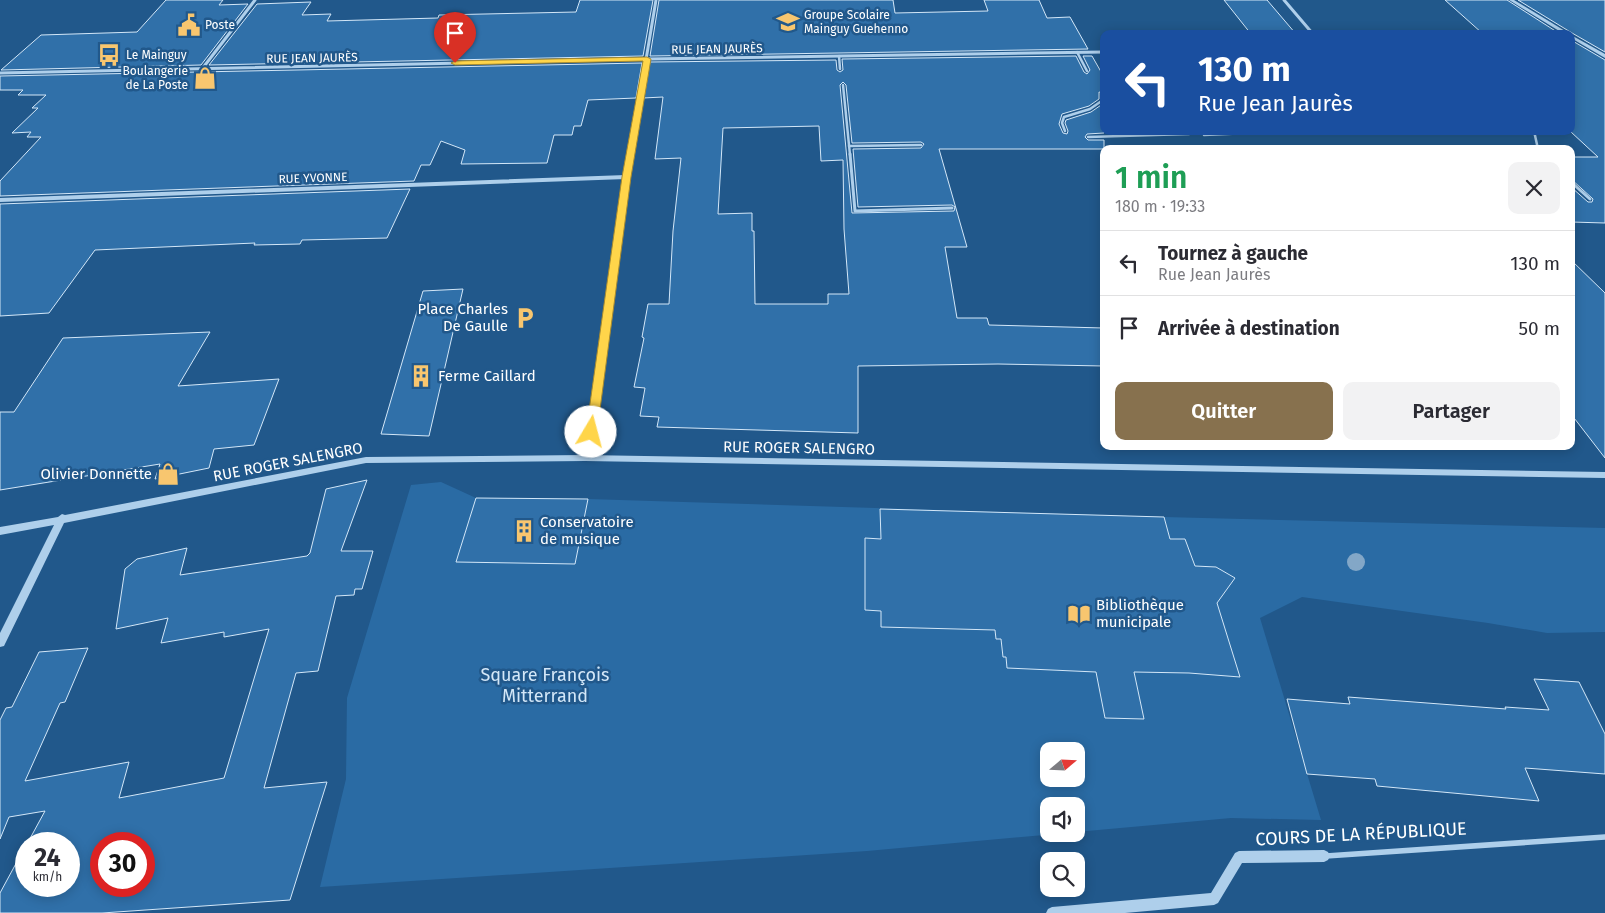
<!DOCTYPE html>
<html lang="fr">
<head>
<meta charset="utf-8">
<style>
	:root { --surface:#fff; --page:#f2f2f3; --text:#2b2b33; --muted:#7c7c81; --line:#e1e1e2; --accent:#87714e }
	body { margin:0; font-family:"Fira Sans",sans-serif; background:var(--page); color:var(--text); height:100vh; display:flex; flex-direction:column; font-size:19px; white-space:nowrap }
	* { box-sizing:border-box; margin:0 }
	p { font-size:16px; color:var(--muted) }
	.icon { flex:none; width:28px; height:28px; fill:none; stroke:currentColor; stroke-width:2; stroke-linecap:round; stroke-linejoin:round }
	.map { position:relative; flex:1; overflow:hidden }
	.sheet { position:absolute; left:1100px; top:145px; width:475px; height:305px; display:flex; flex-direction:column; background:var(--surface); border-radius:10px; box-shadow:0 2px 12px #0003 }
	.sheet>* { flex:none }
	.guide { position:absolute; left:1100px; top:30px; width:475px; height:105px; border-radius:10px; box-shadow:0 2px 12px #0003; background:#1a4fa0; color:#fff; overflow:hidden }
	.needle { width:32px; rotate:71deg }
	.buttons { position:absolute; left:1040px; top:742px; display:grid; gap:10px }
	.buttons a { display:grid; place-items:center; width:45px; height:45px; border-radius:10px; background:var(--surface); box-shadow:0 2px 12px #0003; font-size:25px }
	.speed { position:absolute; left:15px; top:832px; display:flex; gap:10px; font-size:25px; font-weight:700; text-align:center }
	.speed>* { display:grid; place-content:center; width:65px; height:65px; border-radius:50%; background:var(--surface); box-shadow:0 2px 12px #0003; line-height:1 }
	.speed small { font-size:12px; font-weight:400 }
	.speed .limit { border:8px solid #d22; background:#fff; color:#111 }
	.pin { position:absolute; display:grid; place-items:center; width:42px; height:42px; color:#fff; margin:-51px -21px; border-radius:50% 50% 50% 0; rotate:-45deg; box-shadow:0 0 5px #0007 }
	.pin .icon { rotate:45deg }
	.me { position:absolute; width:55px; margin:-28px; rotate:8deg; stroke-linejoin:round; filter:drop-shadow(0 0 4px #0008) }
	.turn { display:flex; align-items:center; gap:18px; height:105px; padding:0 15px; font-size:22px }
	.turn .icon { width:65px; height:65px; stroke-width:2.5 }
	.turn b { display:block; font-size:35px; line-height:42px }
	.round { display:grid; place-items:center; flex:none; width:52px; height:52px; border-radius:10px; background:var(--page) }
	.overview { display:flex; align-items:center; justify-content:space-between; height:85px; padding:0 15px }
	h1 { font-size:30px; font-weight:600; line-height:38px; color:#1e9e55 }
	.primary-button { display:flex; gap:10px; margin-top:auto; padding:10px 15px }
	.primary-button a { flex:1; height:58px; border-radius:10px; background:var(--accent); color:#fff; font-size:20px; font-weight:600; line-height:58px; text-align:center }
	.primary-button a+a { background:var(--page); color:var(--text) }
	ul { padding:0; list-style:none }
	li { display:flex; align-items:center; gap:15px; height:65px; padding:0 15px; border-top:1px solid var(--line) }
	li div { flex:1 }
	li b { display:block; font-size:19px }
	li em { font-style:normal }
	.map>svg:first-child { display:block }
	.green { fill:#2a6ba4; fill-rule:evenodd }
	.building { fill:#3070a9; stroke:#d3e7f8; fill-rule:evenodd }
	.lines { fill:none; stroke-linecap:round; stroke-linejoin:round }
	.service-far1 { stroke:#aecfeb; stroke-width:2.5 }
	.service { stroke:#aecfeb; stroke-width:3 }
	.pedestrian { stroke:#aecfeb; stroke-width:5.5 }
	.minor-far2 { stroke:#aecfeb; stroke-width:3 }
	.minor-far1 { stroke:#aecfeb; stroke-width:4 }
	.minor { stroke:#aecfeb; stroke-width:5 }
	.tertiary { fill:#aecfeb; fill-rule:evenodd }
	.tree { fill:#83a7c7 }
	.route { fill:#ffd54a; stroke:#a68a30 }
	.labels { text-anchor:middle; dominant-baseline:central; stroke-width:5; stroke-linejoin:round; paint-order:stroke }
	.far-poi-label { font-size:12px; fill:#fff; stroke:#21588b; text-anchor:start }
	.far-street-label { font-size:12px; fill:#fff; stroke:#21588b }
	.poi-label { font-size:15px; fill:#fff; stroke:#21588b; text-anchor:start }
	.street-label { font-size:15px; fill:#fff; stroke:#21588b }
	.near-park-label { font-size:18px; fill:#d3e7f8; stroke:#21588b }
	.near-street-label { font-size:18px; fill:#fff; stroke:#21588b }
</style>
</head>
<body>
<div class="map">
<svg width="1605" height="913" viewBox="0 0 1605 913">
	<rect width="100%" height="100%" fill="#21588b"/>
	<!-- green -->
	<path class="green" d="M441,482L476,498L588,499L1164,517L1605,528V632L1547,633L1488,623L1302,597L1260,618L1321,820L1231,818L1076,832V806H1049V834H1055L867,851L320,887L346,779L347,698L411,485ZM1049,751H1076V779H1049Z"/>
	<!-- building -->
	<g class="building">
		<path d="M166,0H223L219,5L248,4L201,65L1,70L41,35L137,32Z"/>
		<path d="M580,0H653L643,56L209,65L257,4L311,2L302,15L331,14L327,21L438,18L439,15L576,12Z"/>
		<path d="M659,0H893L895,13L988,11L984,0H1039L1047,18L1070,17L1088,49L650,56Z"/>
		<path d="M1224,0H1267L1296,34H1251Z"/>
		<path d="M1445,0H1507L1557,32L1482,33Z"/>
		<path d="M1518,0H1605V52L1572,33Z"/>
		<path d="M1571,40L1605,60V223L1571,222V187L1588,202H1592L1593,199L1571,179V157H1598L1571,132Z"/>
		<path d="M1076,56L1084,72L1087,74L1090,70L1083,56H1092L1104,77V93L1099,92V99L1089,106L1062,114L1059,124L1063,133L1067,134L1068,131L1065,123L1066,120L1091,112L1104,103V133L1087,134L1085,137L1088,140H1104V149H939L967,247H945L957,318H987L989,325L1104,328V366L998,364L858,366V433L657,427L659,417L640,416L645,388L634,387L644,338L642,337L648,304H669L673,231L681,158L655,159L663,97L643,98L649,62L836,60L837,70L840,72L843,70L842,59ZM843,82L846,85L852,143L921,142L924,144L921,148L853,149L858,207L952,205L955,207L954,211L852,213L840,85ZM819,126L821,161L843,160L844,229L849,294H828V304H755L754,231H752V213L718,214L723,128Z"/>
		<path d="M642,63L636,98L588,100L581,126H574L572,135H554L547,163L461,164L465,150L441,141L430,165H421L414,181L0,196V181L41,137H27L31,132L12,133L38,108H32L46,95H18L23,90H0V76Z"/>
		<path d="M410,189L387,238L302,240L300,244L254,245L255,243L95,250L49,313L0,316V204Z"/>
		<path d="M1571,260L1605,293V458L1571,414Z"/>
		<path d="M463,289L429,436L381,434L423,291Z"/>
		<path d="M210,332L178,386L279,379L254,445L214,449L209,468L155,479L160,464L0,490V412H14L63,338Z"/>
		<path d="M367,480L341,551H373L362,589H355L354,595L336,596L318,671L296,673L264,788L327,782L290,900L102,913H0V893L26,845V886H69V844H27L45,811L9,817L0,839V720L6,708L12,707L39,652L88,648L65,702L60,703L25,781L129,762L119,798L224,778L269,629L224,637V632L161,643L168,618L116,629L125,569L137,559L187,548L180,575L307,556L310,553L326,489ZM101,844H144V886H101Z"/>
		<path d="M476,498L588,499L575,564L456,562Z"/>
		<path d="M880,509L1164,517L1170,539H1185L1195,566L1216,567L1235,578L1217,603L1240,677L1189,673L1134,672L1144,719L1105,718L1096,672L1007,668L1006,657H1003L1001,639H996L995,630L881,627V611L865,610V538L881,539Z"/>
		<path d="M1534,679L1579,682L1605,734V774L1525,768L1539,801L1377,786L1375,779L1307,774L1287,699L1350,704L1348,697L1506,709L1505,707L1549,710Z"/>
	</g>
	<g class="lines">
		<!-- service-far1 -->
		<g class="service-far1">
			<path d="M1077,52L1087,71"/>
			<path d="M839,56L840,69"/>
			<path d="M843,85L850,155"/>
			<path d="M1065,131L1062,123L1064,117L1090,109L1103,100L1101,94"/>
			<path d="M1534,131L1538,149"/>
			<path d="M1204,135L1298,131"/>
			<path d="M1088,137L1189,134"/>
			<path d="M849,146L921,145"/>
		</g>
		<!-- service -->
		<g class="service">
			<path d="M850,154L855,211L952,208"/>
			<path d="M1571,182L1590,199"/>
		</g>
		<!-- pedestrian -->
		<path class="pedestrian" d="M1326,856L1605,837"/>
		<!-- minor-far2 -->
		<g class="minor-far2">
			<path d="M1284,0L1313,34"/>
			<path d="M202,69L255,0"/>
			<path d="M0,73L647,59L1104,52"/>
			<path d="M630,155L656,0"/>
		</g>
		<!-- minor-far1 -->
		<g class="minor-far1">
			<path d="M0,200L626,177"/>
			<path d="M602,351L630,154"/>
		</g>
		<!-- minor -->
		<path class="minor" d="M585,458L591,432L602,350"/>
		<!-- tertiary -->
		<g class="tertiary">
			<path d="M1509,0H1514L1570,34H1564Z"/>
			<path d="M1571,35L1605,54V58L1571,38Z"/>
			<path d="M585,455L1605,472V478L585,461L366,463L64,523L4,646L0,647V633L54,525L0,535V527L58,517L62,514L65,515L366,457Z"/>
			<path d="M1324,850L1328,852L1330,856L1328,860L1324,862L1242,863L1218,903L1214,905L1125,913H1046L1048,909L1052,907L1211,893L1235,853L1239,851Z"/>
		</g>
	</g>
	<!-- trees -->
	<circle class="tree" cx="1356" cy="562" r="9"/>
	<!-- route -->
	<path class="route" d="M647,57L651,59L631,177L597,432L591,436L586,432L622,177L643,61L455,65L451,63L455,61Z"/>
	<!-- icons -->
	<defs>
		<symbol id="school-bare" viewBox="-9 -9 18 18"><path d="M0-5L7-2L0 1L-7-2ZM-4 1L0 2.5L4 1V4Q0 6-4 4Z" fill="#f8c66f" stroke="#21588b" stroke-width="2.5" paint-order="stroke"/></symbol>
		<symbol id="civic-bare" viewBox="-9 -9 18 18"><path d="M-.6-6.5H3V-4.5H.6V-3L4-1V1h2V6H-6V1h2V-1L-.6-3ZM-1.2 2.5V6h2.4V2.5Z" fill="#f8c66f" stroke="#21588b" stroke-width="2.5" paint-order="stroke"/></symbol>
		<symbol id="bus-bare" viewBox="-9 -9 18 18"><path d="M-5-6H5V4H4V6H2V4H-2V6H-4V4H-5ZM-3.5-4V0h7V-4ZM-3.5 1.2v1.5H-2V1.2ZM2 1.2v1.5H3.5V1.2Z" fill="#f8c66f" stroke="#21588b" stroke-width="2.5" paint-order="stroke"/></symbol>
		<symbol id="shop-bare" viewBox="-9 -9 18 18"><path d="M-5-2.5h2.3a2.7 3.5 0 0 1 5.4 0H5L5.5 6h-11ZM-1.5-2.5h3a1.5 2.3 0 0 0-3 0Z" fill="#f8c66f" stroke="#21588b" stroke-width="2.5" paint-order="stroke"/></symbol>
		<symbol id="parking-bare" viewBox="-9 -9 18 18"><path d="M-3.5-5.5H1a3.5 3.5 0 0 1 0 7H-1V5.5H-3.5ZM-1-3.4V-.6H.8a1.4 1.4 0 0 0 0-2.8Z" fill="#f8c66f" stroke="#21588b" stroke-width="2.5" paint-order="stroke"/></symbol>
		<symbol id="building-bare" viewBox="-9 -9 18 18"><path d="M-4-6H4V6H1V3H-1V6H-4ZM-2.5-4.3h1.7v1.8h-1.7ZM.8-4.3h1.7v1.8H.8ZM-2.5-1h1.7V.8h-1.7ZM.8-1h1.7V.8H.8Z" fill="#f8c66f" stroke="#21588b" stroke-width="2.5" paint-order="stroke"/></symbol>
		<symbol id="library-bare" viewBox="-9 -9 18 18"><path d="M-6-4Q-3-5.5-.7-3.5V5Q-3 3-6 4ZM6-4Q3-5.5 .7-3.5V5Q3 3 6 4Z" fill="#f8c66f" stroke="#21588b" stroke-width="2.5" paint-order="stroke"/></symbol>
	</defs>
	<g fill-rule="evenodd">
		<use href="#school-bare" x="772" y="6" width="32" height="32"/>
		<use href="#civic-bare" x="173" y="9" width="32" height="32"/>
		<use href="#bus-bare" x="93" y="39" width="32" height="32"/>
		<use href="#shop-bare" x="189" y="62" width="32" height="32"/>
		<use href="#parking-bare" x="509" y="302" width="32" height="32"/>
		<use href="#building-bare" x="405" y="360" width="32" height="32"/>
		<use href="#shop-bare" x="152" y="458" width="32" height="32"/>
		<use href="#building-bare" x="508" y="515" width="32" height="32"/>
		<use href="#library-bare" x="1063" y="598" width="32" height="32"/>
	</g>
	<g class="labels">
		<!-- far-poi labels -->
		<g class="far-poi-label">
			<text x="804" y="15">Groupe Scolaire<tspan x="804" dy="14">Mainguy Guehenno</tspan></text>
			<text x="205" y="25">Poste</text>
			<text x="126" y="55">Le Mainguy</text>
			<text x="188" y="71" text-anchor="end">Boulangerie<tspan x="188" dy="14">de La Poste</tspan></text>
		</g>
		<!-- far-street labels -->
		<g class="far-street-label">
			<text transform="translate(717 49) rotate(-1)">RUE JEAN JAURÈS</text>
			<text transform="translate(312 58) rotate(-1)">RUE JEAN JAURÈS</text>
			<text transform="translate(313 178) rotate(-2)">RUE YVONNE</text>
		</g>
		<!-- poi labels -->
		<g class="poi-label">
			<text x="508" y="309" text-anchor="end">Place Charles<tspan x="508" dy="17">De Gaulle</tspan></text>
			<text x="438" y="376">Ferme Caillard</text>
			<text x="152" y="474" text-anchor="end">Olivier Donnette</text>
			<text x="540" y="522">Conservatoire<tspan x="540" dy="17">de musique</tspan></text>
			<text x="1096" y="605">Bibliothèque<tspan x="1096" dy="17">municipale</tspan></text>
		</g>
		<!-- street labels -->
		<g class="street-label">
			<text transform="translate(799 448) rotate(1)">RUE ROGER SALENGRO</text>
			<text transform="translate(288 462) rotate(-11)">RUE ROGER SALENGRO</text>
		</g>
		<!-- near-park labels -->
		<g class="near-park-label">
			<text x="545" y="675">Square François<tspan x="545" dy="21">Mitterrand</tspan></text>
		</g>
		<!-- near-street labels -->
		<g class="near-street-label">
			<text transform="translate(1361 834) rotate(-3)">COURS DE LA RÉPUBLIQUE</text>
		</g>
	</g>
</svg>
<div class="buttons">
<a><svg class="needle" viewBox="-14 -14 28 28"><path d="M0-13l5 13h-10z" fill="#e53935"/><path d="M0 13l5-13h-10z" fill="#7c7c81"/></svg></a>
<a><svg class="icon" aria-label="sound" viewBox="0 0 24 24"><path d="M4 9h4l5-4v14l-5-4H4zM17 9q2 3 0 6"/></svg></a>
<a><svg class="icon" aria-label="search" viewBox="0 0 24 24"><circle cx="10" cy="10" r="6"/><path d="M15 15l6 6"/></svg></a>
</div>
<div class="speed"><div>24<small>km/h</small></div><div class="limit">30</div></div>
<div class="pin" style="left:455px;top:63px;background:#d93025"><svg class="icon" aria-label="arrive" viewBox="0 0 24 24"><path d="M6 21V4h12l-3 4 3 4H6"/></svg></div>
<svg class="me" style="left:591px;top:432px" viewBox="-20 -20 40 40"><circle r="19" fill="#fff"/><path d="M0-13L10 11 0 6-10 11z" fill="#ffd54a"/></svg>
<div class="guide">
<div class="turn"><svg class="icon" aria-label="left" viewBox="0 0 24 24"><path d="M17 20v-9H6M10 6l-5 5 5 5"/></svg><div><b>130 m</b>Rue Jean Jaurès</div></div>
</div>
<section class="sheet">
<div class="overview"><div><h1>1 min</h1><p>180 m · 19:33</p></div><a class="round"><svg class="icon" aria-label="close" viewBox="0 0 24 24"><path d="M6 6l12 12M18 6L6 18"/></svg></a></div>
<ul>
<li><svg class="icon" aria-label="left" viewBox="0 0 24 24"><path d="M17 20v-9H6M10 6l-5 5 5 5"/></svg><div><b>Tournez à gauche</b><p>Rue Jean Jaurès</p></div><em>130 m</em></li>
<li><svg class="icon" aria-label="arrive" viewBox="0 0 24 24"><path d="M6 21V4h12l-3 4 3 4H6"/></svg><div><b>Arrivée à destination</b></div><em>50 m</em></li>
</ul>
<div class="primary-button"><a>Quitter</a><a>Partager</a></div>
</section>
</div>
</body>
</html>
